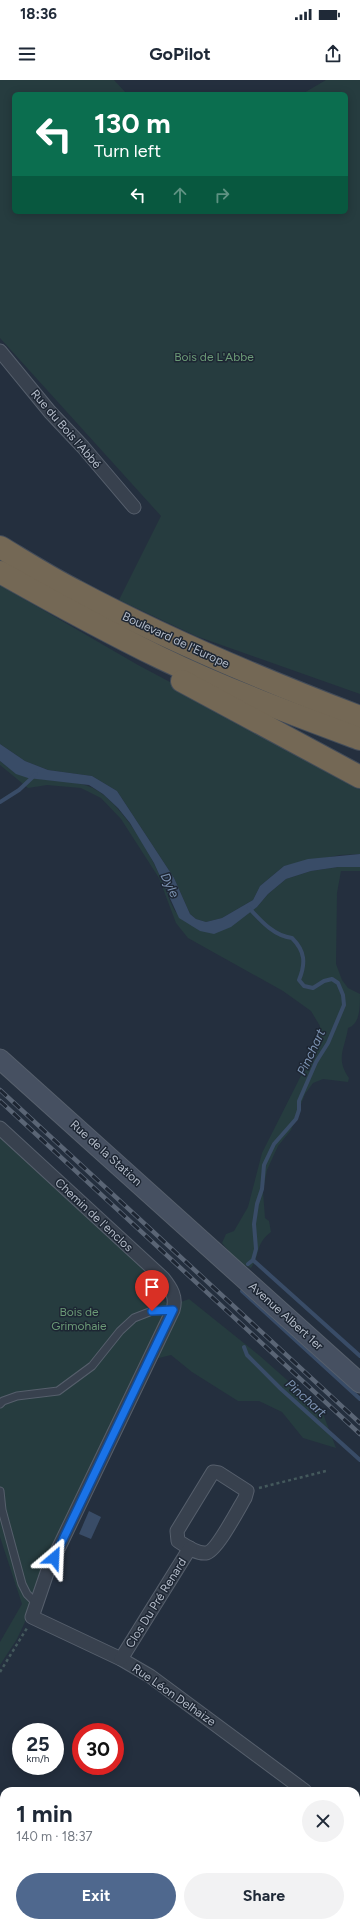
<!DOCTYPE html>
<html lang="en">
<head>
<meta charset="utf-8">
<style>
	:root { --surface:#fff; --page:#f2f2f3; --text:#1f2937; --muted:#747a83; --accent:#4f688e }
	body { margin:0; font-family:Figtree,sans-serif; background:var(--page); color:var(--text); height:100vh; display:flex; flex-direction:column; font-size:15px; white-space:nowrap }
	* { box-sizing:border-box; margin:0 }
	p { font-size:13px; color:var(--muted) }
	.icon { flex:none; width:22px; height:22px; fill:none; stroke:currentColor; stroke-width:2; stroke-linecap:round; stroke-linejoin:round }
	.map { position:relative; flex:1; overflow:hidden }
	.details { position:absolute; left:0px; top:1707px; width:360px; height:140px; display:flex; flex-direction:column; background:var(--surface); border-radius:12px 12px 0 0; box-shadow:0 2px 10px #0003 }
	.details>* { flex:none }
	.top-card { position:absolute; left:12px; top:12px; width:336px; height:122px; border-radius:6px; box-shadow:0 2px 10px #0003; background:#0b6e4f; color:#fff; overflow:hidden }
	.speed { position:absolute; left:12px; top:1643px; display:flex; gap:8px; font-size:20px; font-weight:700; text-align:center }
	.speed>* { display:grid; place-content:center; width:52px; height:52px; border-radius:50%; background:var(--surface); box-shadow:0 2px 10px #0003; line-height:1 }
	.speed small { font-size:10px; font-weight:400 }
	.speed .limit { border:6px solid #d22; background:#fff; color:#111 }
	.pin { position:absolute; display:grid; place-items:center; width:34px; height:34px; color:#fff; margin:-41px -17px; border-radius:50% 50% 50% 0; rotate:-45deg; box-shadow:0 0 4px #0007 }
	.pin .icon { rotate:45deg }
	.me { position:absolute; width:44px; margin:-22px; rotate:26deg; stroke-linejoin:round; filter:drop-shadow(0 0 3px #0008) }
	.turn { display:flex; align-items:center; gap:14px; height:84px; padding:0 16px; font-size:18px }
	.turn .icon { width:52px; height:52px; stroke-width:2.5 }
	.turn b { display:block; font-size:28px; line-height:34px }
	.lanes { display:flex; align-items:center; height:38px; padding:0 16px; background:#0003; justify-content:center; gap:20px; direction:ltr }
	.lanes .off { opacity:.35 }
	.round { display:grid; place-items:center; flex:none; width:42px; height:42px; border-radius:21px; background:var(--page) }
	.summary { display:flex; align-items:center; justify-content:space-between; height:68px; padding:0 16px }
	h1 { font-size:24px; font-weight:700; line-height:30px }
	.primary-button { display:flex; gap:8px; margin-top:auto; padding:8px 16px }
	.primary-button a { flex:1; height:46px; border-radius:24px; background:var(--accent); color:#fff; font-size:16px; font-weight:700; line-height:46px; text-align:center }
	.primary-button a+a { background:var(--page); color:var(--text) }
	.status { display:flex; justify-content:space-between; align-items:center; height:28px; padding:0 20px; background:var(--surface); direction:ltr }
	.status svg { height:11px; fill:currentColor }
	header { display:flex; justify-content:space-between; align-items:center; height:52px; padding:0 16px; background:var(--surface); font-size:18px; font-weight:700 }
	.map>svg:first-child { display:block }
	.green { fill:#263c3f }
	.water { fill:#394c67 }
	.lines { fill:none; stroke-linecap:round; stroke-linejoin:round }
	.stream { stroke:#394c67; stroke-width:4 }
	.lane-casing { stroke:#565f6c; stroke-width:9 }
	.street-casing { stroke:#565f6c; stroke-width:15 }
	.secondary-casing { stroke:#565f6c; stroke-width:21 }
	.highway-casing { stroke:#434c59; stroke-width:24 }
	.path { stroke:#44595c; stroke-width:2.5; stroke-dasharray:3 3; stroke-linecap:butt }
	.lane { stroke:#38414e; stroke-width:7 }
	.street { stroke:#38414e; stroke-width:13 }
	.secondary { stroke:#465061; stroke-width:19 }
	.highway { stroke:#746855; stroke-width:22 }
	.rail-casing { stroke:#5a6575; stroke-width:4.5 }
	.rail { stroke:#1d2633; stroke-width:3; stroke-dasharray:9; stroke-linecap:butt }
	.route-casing { stroke:#114b97; stroke-width:10 }
	.route { stroke:#1a73e8; stroke-width:7 }
	.labels { text-anchor:middle; dominant-baseline:central; stroke-width:3; stroke-linejoin:round; paint-order:stroke }
	.park-label { font-size:12px; fill:#6b9a76; stroke:#1d2633 }
	.street-label { font-size:12px; fill:#b4bcc9; stroke:#1d2633 }
	.water-label { font-size:13px; font-style:italic; fill:#7c92b1; stroke:#1d2633 }
</style>
</head>
<body>
<div class="status"><b>18:36</b><svg viewBox="0 0 49 12"><path d="M0 12V9h3v3zM5 12V6h3v6zM10 12V3h3v9zM15 12V0h3v12zM26 1h20v11H26zM47 4h2v5h-2z"/></svg></div>
<header><svg class="icon" aria-label="menu" viewBox="0 0 24 24"><path d="M4 6h16M4 12h16M4 18h16"/></svg>GoPilot<svg class="icon" aria-label="share" viewBox="0 0 24 24"><path d="M12 15V3M7 8l5-5 5 5M5 13v7h14v-7"/></svg></header>
<div class="map">
<svg width="360" height="1847" viewBox="0 0 360 1847">
	<rect width="100%" height="100%" fill="#242f3e"/>
	<!-- green -->
	<g class="green">
		<path d="M0,0H114L127,14H14V132H346V14H302L326,0H360V614L196,556L119,520L161,436L0,258Z"/>
		<path d="M0,505L138,585L360,703V774L340,775L284,786L260,806L253,820L222,838L206,842L196,839L190,834L174,798L117,711L92,696L48,690L25,681L0,664Z"/>
		<path d="M0,681C33,712 75,690 105,716C130,738 147,768 161,798C165,806 171,826 176,832C182,839 193,845 200,851L257,827L268,814L286,799L311,791L338,787H360V791H341L337,813L336,884L342,900L348,908L360,914C360,928 360,944 348,948C345,969 335,978 349,998L348,1002L323,999L313,1003L305,1014L291,1050L278,1066L267,1090L263,1111L265,1138L269,1141L271,1152C255,1164 261,1173 251,1188L239,1183L222,1163L226,1154L234,1151L248,1127L262,1073L320,958V946L311,931L283,911L188,858L176,843L159,798L121,739L101,718L81,708L47,705L28,708L0,685Z"/>
		<path d="M0,1056L163,1208L162,1219L170,1226L189,1219L260,1276L322,1331L336,1368L303,1358L282,1332L259,1321H238L192,1292L171,1275L147,1281L17,1559L0,1585V1562L22,1524L0,1457Z"/>
	</g>
	<!-- water -->
	<g class="water">
		<path d="M0,664L25,681L48,690L92,696L117,711L174,798L190,834L196,839L206,842L222,838L253,820L260,806L284,786L308,779L360,774V787H338L311,791L286,799L268,814L257,827L231,847L214,854L200,851L179,838L154,783L130,743L118,728L103,714L89,705L28,698L16,694L0,681Z"/>
		<path d="M89,1431L101,1437L91,1459L79,1454Z"/>
	</g>
	<g class="lines">
		<!-- stream -->
		<g class="stream">
			<path d="M0,722L19,710L36,694"/>
			<path d="M253,1180L360,1276"/>
			<path d="M248,1184L253,1180L256,1169L254,1144L257,1124L262,1109L264,1085L274,1064L296,1039L299,1030V1021L316,982L328,963L344,925L343,915L338,903L332,899L324,901L313,908L304,906L299,900C306,883 305,871 292,858C274,856 261,841 249,828"/>
			<path d="M242,1211L360,1319"/>
			<path d="M244,1267L247,1275L281,1309L360,1380"/>
		</g>
		<defs>
			<g id="lane">
				<path d="M0,1324L3,1321L17,1316L58,1311L92,1286L120,1251L134,1238L152,1231L173,1230"/>
				<path d="M0,1411L2,1430L22,1504L27,1514L36,1523"/>
			</g>
			<g id="street">
				<path d="M0,271L50,332L83,367L134,427"/>
				<path d="M0,1048L163,1198C171,1208 177,1217 173,1230L48,1490L32,1537L121,1579L150,1596L305,1711"/>
				<path d="M213,1392L219,1393L247,1411L245,1418C239,1428 216,1472 206,1473C196,1474 186,1466 178,1461L177,1451Z"/>
				<path d="M121,1579L190,1468"/>
				<path d="M356,1749L360,1752"/>
			</g>
			<path id="secondary" d="M0,979L360,1303"/>
			<g id="highway">
				<path d="M0,467C25,482 50,498 76,511C168,560 263,600 360,637"/>
				<path d="M0,492C53,522 106,551 161,578C225,609 293,634 360,659"/>
				<path d="M182,601L360,697"/>
			</g>
		</defs>
		<!-- lane casing -->
		<use href="#lane" class="lane-casing"/>
		<!-- street casing -->
		<use href="#street" class="street-casing"/>
		<!-- secondary casing -->
		<use href="#secondary" class="secondary-casing"/>
		<!-- highway casing -->
		<use href="#highway" class="highway-casing"/>
		<!-- path -->
		<g class="path">
			<path d="M259,1408L326,1391"/>
			<path d="M0,1592L27,1548"/>
		</g>
		<!-- lane -->
		<use href="#lane" class="lane"/>
		<!-- street -->
		<use href="#street" class="street"/>
		<!-- secondary -->
		<use href="#secondary" class="secondary"/>
		<!-- highway -->
		<use href="#highway" class="highway"/>
		<defs>
			<g id="rail">
				<path d="M0,1010L360,1343"/>
				<path d="M0,1021L360,1354"/>
			</g>
		</defs>
		<!-- rail casing -->
		<use href="#rail" class="rail-casing"/>
		<!-- rail -->
		<use href="#rail" class="rail"/>
	</g>
	<g class="lines">
		<defs>
			<path id="route" d="M54,1478L173,1230L152,1231"/>
		</defs>
		<!-- route casing -->
		<use href="#route" class="route-casing"/>
		<!-- route -->
		<use href="#route" class="route"/>
	</g>
	<g class="labels">
		<!-- park labels -->
		<g class="park-label">
			<text x="214" y="277">Bois de L'Abbe</text>
			<text x="79" y="1232">Bois de<tspan x="79" dy="14">Grimohaie</tspan></text>
		</g>
		<!-- street labels -->
		<g class="street-label">
			<text transform="translate(66 349) rotate(49)">Rue du Bois l'Abbé</text>
			<text transform="translate(176 560) rotate(25)">Boulevard de l'Europe</text>
			<text transform="translate(106 1073) rotate(42)">Rue de la Station</text>
			<text transform="translate(94 1135) rotate(43)">Chemin de l'enclos</text>
			<text transform="translate(286 1236) rotate(42)">Avenue Albert 1er</text>
			<text transform="translate(156 1523) rotate(-58)">Clos Du Pré Renard</text>
			<text transform="translate(174 1615) rotate(35)">Rue Léon Delhaize</text>
		</g>
		<!-- water labels -->
		<g class="water-label">
			<text transform="translate(170 805) rotate(64)">Dyle</text>
			<text transform="translate(311 972) rotate(-65)">Pinchart</text>
			<text transform="translate(306 1318) rotate(42)">Pinchart</text>
		</g>
	</g>
</svg>
<div class="speed"><div>25<small>km/h</small></div><div class="limit">30</div></div>
<div class="pin" style="left:152px;top:1231px;background:#d93025"><svg class="icon" aria-label="arrive" viewBox="0 0 24 24"><path d="M6 21V4h12l-3 4 3 4H6"/></svg></div>
<svg class="me" style="left:54px;top:1478px" viewBox="-20 -20 40 40"><path d="M0-17L14 15 0 8-14 15z" fill="#1a73e8" stroke="#fff" stroke-width="4"/></svg>
<div class="top-card">
<div class="turn"><svg class="icon" aria-label="left" viewBox="0 0 24 24"><path d="M17 20v-9H6M10 6l-5 5 5 5"/></svg><div><b>130 m</b>Turn left</div></div>
<div class="lanes"><svg class="icon" aria-label="left" viewBox="0 0 24 24"><path d="M17 20v-9H6M10 6l-5 5 5 5"/></svg><svg class="icon off" aria-label="ahead" viewBox="0 0 24 24"><path d="M12 20V5M6 11l6-6 6 6"/></svg><svg class="icon off" aria-label="right" viewBox="0 0 24 24"><path d="M7 20v-9h11M14 6l5 5-5 5"/></svg></div>
</div>
<section class="details">
<div class="summary"><div><h1>1 min</h1><p>140 m · 18:37</p></div><a class="round"><svg class="icon" aria-label="close" viewBox="0 0 24 24"><path d="M6 6l12 12M18 6L6 18"/></svg></a></div>
<div class="primary-button"><a>Exit</a><a>Share</a></div>
</section>
</div>
</body>
</html>
